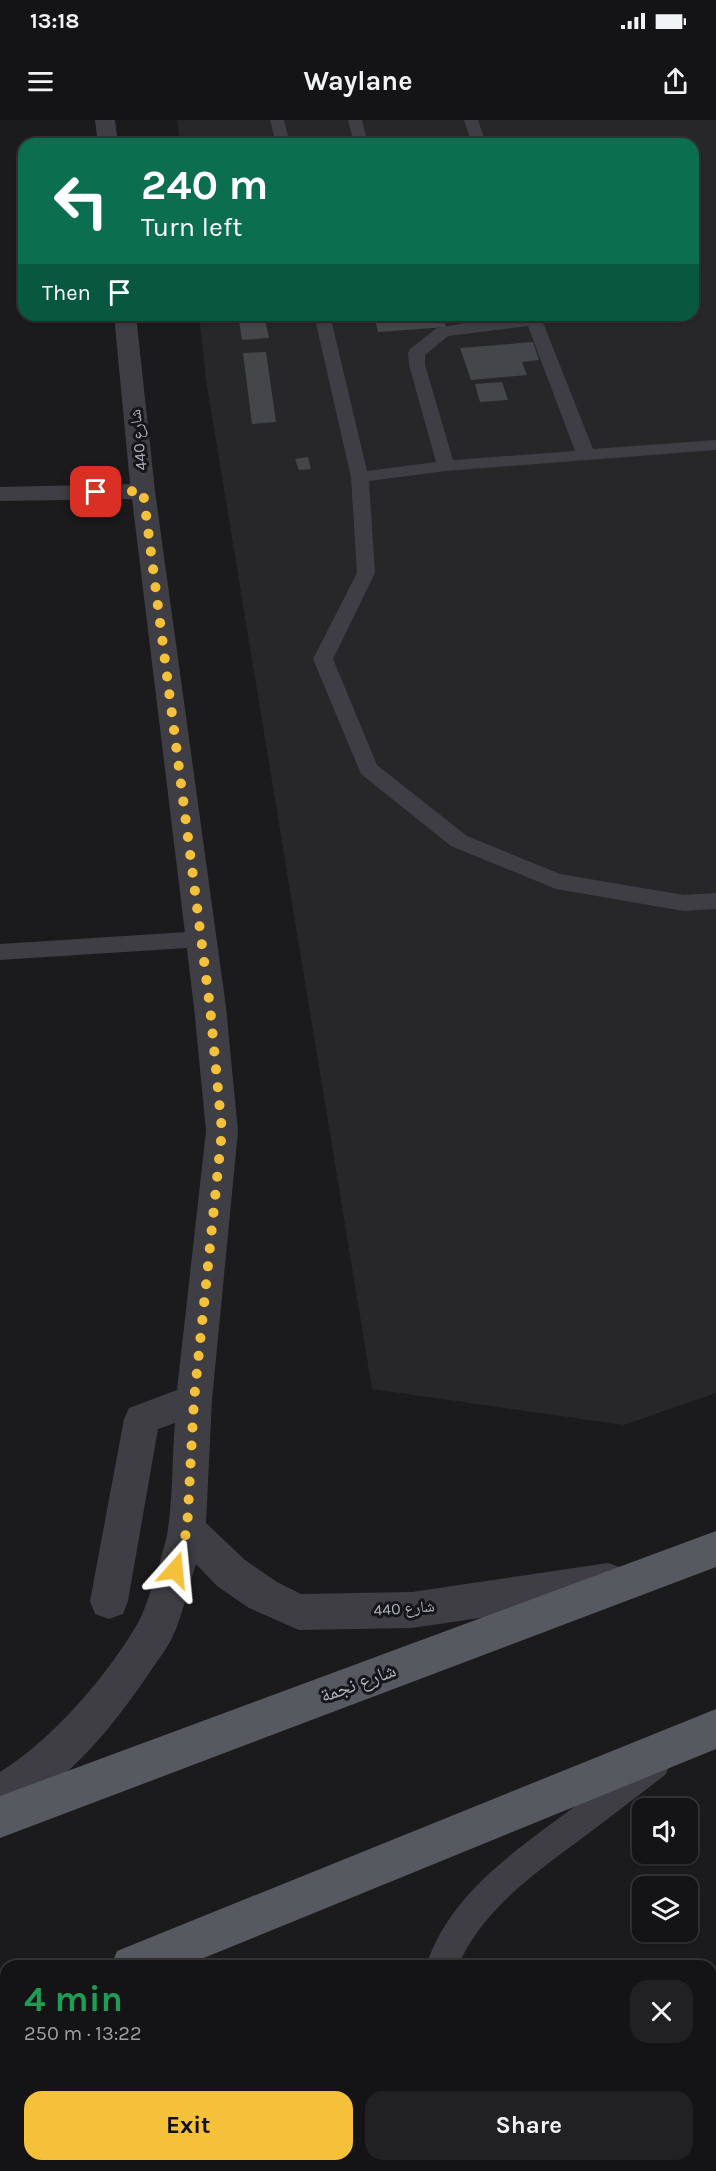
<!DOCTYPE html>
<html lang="en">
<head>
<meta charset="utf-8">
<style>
	:root { --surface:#141416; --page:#212123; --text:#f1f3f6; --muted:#9d9ea1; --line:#333335; --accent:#f6c13a }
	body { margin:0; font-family:Karla,"Noto Naskh Arabic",sans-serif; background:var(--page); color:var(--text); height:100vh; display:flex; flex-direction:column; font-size:22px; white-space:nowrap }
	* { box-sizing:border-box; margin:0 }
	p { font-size:20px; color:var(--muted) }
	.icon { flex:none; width:33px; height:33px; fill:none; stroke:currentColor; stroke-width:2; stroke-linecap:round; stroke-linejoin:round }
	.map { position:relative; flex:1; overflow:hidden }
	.panel { position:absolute; left:0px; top:1840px; width:717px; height:212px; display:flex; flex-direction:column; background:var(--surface); border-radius:18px 18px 0 0; box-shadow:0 2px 4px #0004,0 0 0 2px var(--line) }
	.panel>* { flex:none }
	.hud { position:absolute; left:18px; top:18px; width:681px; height:183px; border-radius:18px; box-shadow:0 2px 4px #0004,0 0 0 2px var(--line); background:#0b6e4f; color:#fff; overflow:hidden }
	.fabs { position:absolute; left:632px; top:1678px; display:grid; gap:12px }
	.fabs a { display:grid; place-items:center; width:66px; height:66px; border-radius:12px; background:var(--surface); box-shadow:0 2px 4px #0004,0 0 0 2px var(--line); font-size:30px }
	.pin { position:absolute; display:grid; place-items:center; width:51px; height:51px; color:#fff; margin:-26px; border-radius:12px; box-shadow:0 3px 9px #0006 }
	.me { position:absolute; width:66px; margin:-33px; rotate:18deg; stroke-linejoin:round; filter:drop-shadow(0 0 4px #0008) }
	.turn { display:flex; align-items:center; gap:21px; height:126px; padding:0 24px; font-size:27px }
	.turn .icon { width:78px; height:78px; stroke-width:2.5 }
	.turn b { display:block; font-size:42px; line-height:51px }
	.then { display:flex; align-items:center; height:57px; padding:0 24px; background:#0003; gap:12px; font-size:22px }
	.round { display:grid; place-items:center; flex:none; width:63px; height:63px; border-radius:18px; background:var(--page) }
	.headline { display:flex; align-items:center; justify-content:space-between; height:102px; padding:0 24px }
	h1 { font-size:36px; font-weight:700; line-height:45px; color:#1e9e55 }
	.cta { display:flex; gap:12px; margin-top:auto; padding:12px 24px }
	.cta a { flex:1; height:69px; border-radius:18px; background:var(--accent); color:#111; font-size:24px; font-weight:700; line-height:69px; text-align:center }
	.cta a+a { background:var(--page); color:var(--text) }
	.status { display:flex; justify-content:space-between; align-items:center; height:42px; padding:0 30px; background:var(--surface); direction:ltr }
	.status svg { height:16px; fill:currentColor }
	header { display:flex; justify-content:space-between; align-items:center; height:78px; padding:0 24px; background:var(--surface); font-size:27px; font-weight:700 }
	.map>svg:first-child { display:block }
	.built { fill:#27272a }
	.building { fill:#45464a }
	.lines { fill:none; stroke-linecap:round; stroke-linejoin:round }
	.service { fill:#3e3e44; fill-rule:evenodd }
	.minor { fill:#3e3e44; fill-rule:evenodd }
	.primary { fill:#575961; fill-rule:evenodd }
	.route { stroke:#f6c13a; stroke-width:10; stroke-dasharray:0 18 }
	.labels { text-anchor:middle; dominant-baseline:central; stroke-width:6; stroke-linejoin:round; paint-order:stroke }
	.street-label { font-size:16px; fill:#adb1bd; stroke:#161618 }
	.near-street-label { font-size:20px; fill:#adb1bd; stroke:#161618 }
</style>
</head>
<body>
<div class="status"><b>13:18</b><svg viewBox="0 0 49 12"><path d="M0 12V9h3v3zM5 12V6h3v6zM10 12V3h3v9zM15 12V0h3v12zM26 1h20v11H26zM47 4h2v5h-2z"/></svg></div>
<header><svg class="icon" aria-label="menu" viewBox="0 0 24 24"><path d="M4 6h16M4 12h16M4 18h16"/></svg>Waylane<svg class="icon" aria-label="share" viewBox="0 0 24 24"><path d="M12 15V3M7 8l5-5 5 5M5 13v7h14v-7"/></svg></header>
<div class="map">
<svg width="716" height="2051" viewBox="0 0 716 2051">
	<rect width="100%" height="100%" fill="#1b1b1d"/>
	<!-- built -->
	<path class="built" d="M177,0H716V1273L624,1305L372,1269L206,260L199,195H693V24H180Z"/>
	<!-- building -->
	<g class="building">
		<path d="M238,195H264L269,218L242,220Z"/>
		<path d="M374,195H443L446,207L378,212Z"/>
		<path d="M533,222L539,240L522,242L527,255L471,260L460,228Z"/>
		<path d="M266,232L276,302L252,304L243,233Z"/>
		<path d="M502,262L508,280L480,282L475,264Z"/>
		<path d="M308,337L311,349L299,350L295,339Z"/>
	</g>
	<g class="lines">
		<!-- service -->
		<g class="service">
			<path d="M270,0H284L290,24H276Z"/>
			<path d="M348,0H362L368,24H354Z"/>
			<path d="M464,0H478L486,24H472Z"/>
			<path d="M314,195H330L367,351L436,342L409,245L408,233L410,229L437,208L470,202L525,197L524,195H540L593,329L716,320V330L446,351L369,361L375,453L333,539L377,645L467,716L560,754L684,775L716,773V789L684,791L556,769L451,726L361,654L313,539L357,453L351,357ZM528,206L575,331L453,340L425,245V235L448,216Z"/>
			<path d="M202,811L210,813L213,819L210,825L202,827L0,840V824Z"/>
			<path d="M655,1630L665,1635L670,1645L665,1655C636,1677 607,1700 577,1722C531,1756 481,1792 458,1846H426C448,1779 505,1738 559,1698C588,1677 616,1656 645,1635Z"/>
			<path d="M367,2046H402L404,2051H369Z"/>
			<path d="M411,2046H445L446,2051H412Z"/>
		</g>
		<!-- minor -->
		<g class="minor">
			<path d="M95,0H115L118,24H98Z"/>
			<path d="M114,195H136L155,371L226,887L238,1011L212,1280L206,1403L245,1440L277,1462L301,1474L412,1472L608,1443L622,1448L627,1461L622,1474L608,1479L412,1508L299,1510L249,1488L217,1466L196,1444C188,1468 183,1495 172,1518C166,1530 157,1541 150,1552C112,1608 64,1669 0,1695V1652C52,1620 109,1554 139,1501C147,1487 166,1425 168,1409C173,1374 172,1338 175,1303L158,1309L128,1481L123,1494L109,1499L95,1494L90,1481L124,1299L129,1288L177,1270L206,1011L194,887L132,379L0,381V367L130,364Z"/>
		</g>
		<!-- primary -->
		<g class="primary">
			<path d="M716,1411V1447L0,1718V1676Z"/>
			<path d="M716,1589V1629L184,1846H111L117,1831Z"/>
			<path d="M6,1876V1920L0,1922V1878Z"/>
		</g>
	</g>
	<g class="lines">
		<!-- route -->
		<path class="route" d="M96,372L143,371L210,887L222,1011L194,1280L187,1410L175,1450"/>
	</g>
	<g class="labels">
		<!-- street labels -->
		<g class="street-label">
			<text transform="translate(138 320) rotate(-96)">شارع 440</text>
			<text transform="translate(404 1488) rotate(-4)">شارع 440</text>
		</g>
		<!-- near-street labels -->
		<g class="near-street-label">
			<text transform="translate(358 1563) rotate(-20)">شارع نجمة</text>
		</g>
	</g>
</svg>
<div class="fabs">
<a><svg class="icon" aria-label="sound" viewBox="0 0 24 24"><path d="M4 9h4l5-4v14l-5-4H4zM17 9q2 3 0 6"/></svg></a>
<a><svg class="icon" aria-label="layers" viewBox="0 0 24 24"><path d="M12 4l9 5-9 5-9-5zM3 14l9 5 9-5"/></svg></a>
</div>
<div class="pin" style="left:96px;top:372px;background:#d93025"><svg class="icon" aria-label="arrive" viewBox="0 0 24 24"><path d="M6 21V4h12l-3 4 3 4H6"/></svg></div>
<svg class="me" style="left:175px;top:1450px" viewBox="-20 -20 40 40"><path d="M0-17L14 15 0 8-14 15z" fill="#f6c13a" stroke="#fff" stroke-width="4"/></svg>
<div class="hud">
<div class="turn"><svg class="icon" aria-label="left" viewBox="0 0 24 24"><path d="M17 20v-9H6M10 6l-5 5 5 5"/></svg><div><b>240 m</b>Turn left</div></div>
<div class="then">Then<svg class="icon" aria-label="arrive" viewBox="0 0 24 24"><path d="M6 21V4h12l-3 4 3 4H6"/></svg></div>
</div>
<section class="panel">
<div class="headline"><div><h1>4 min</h1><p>250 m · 13:22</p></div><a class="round"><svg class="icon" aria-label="close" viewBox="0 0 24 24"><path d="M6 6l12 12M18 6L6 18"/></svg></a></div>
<div class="cta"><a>Exit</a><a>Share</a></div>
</section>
</div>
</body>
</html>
